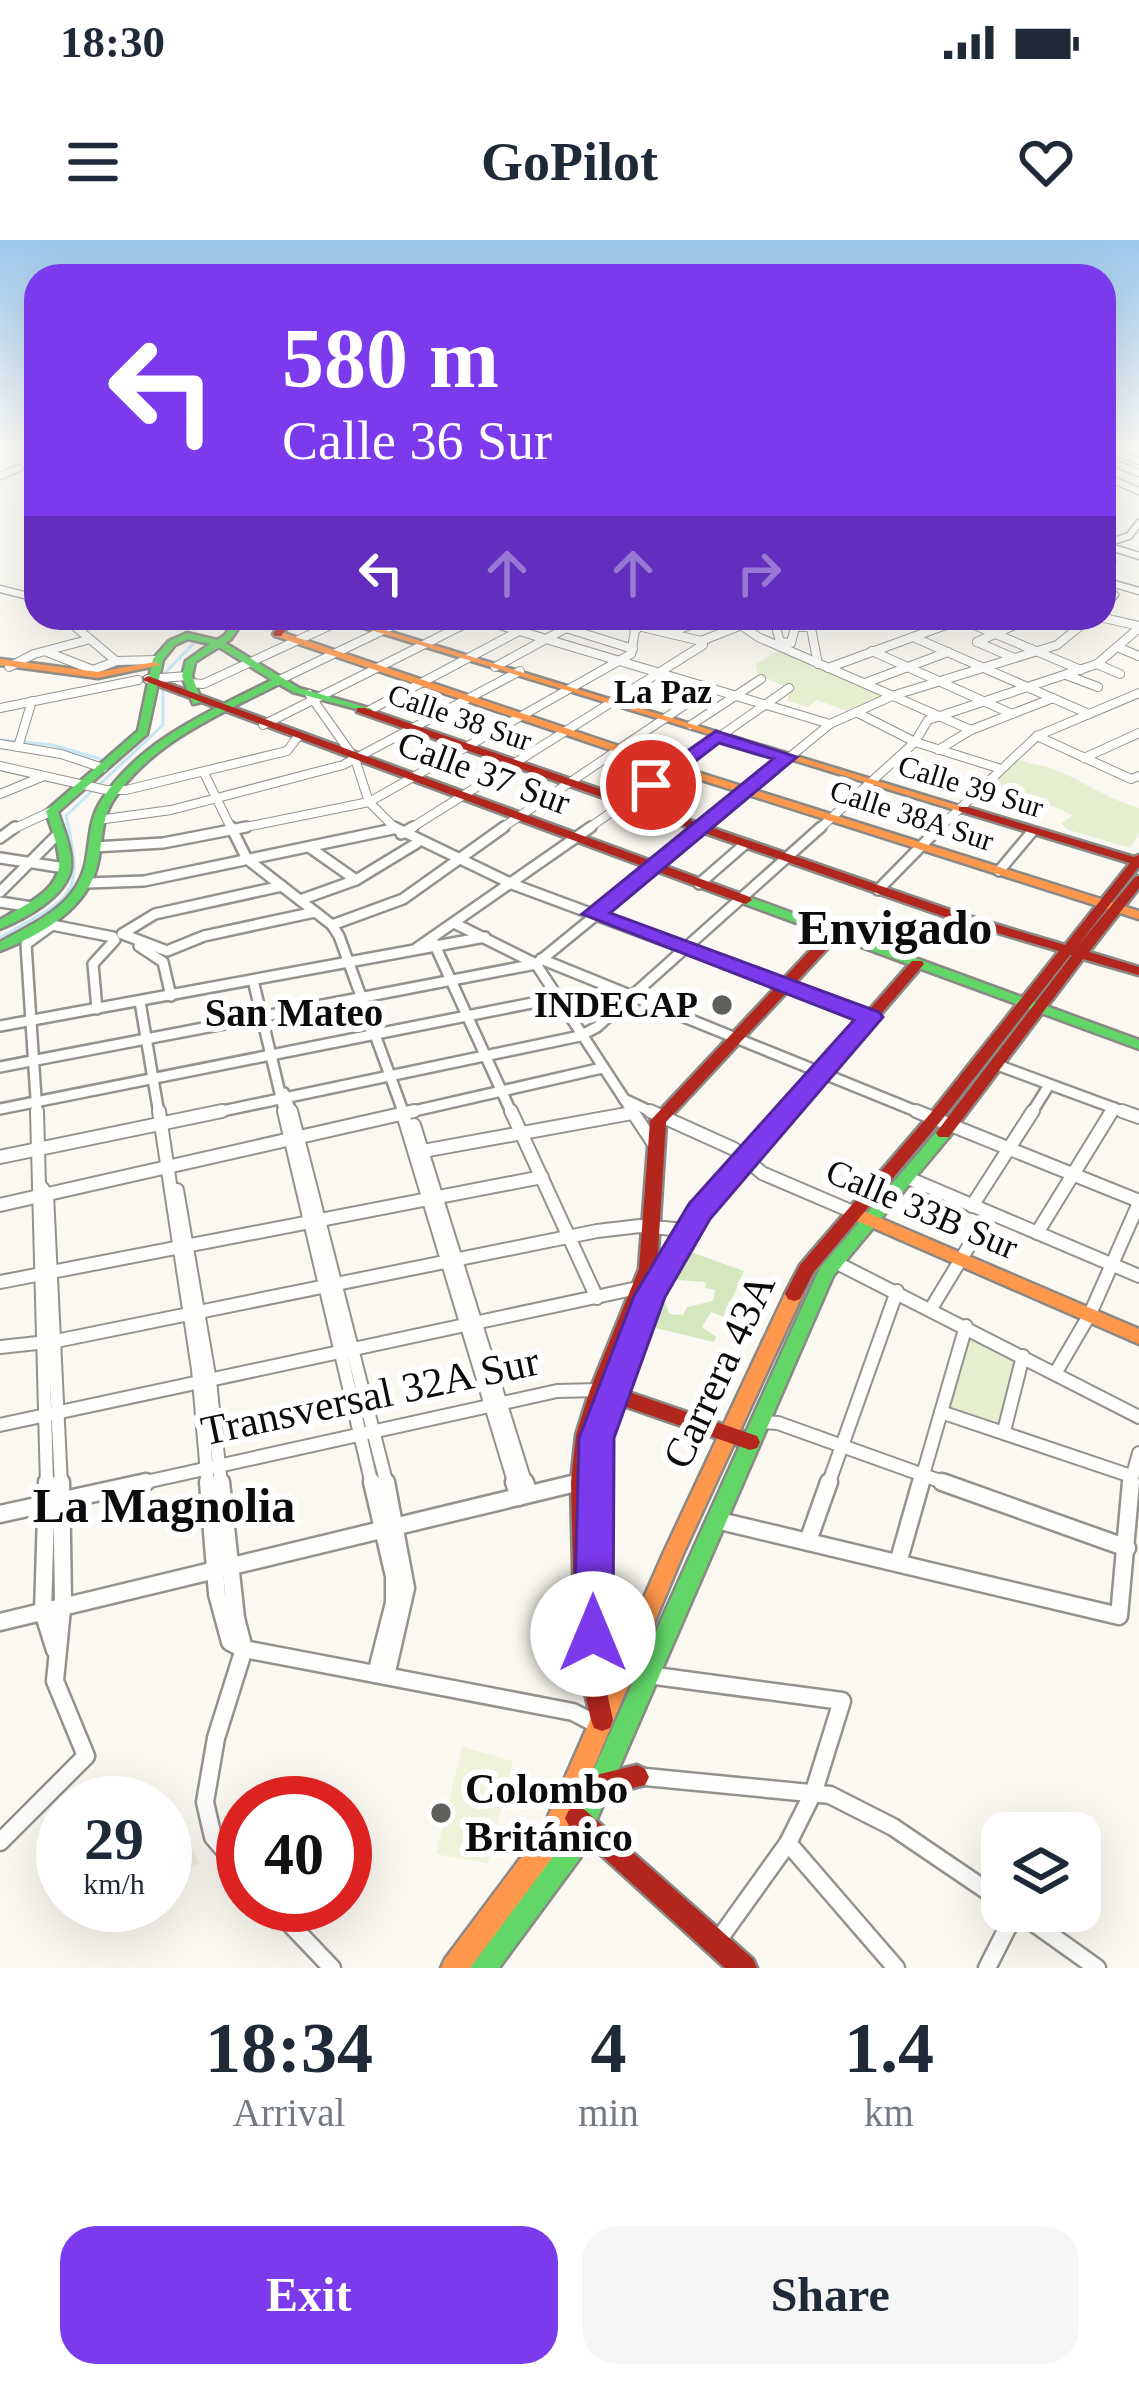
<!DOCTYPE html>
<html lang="en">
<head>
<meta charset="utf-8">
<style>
	:root { --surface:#fff; --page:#f6f6f7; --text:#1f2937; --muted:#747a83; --accent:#7c3aed }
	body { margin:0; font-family:Georgia,serif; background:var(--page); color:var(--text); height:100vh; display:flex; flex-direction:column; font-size:45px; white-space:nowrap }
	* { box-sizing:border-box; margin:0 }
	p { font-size:39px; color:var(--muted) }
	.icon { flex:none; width:66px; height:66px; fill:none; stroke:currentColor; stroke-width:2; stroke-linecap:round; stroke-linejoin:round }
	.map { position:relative; height:1728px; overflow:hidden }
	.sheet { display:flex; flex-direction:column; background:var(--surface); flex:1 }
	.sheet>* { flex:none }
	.top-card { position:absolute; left:24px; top:24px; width:1092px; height:366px; border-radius:36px; box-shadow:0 12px 48px #0002; background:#7c3aed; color:#fff; overflow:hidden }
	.fabs { position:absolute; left:981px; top:1572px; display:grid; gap:24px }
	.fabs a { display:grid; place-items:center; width:120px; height:120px; border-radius:24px; background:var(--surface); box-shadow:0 12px 48px #0002; font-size:60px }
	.speed { position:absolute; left:36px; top:1536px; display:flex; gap:24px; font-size:60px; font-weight:700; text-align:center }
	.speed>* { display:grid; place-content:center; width:156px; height:156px; border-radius:50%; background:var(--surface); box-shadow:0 12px 48px #0002; line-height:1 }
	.speed small { font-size:30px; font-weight:400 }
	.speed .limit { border:18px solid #d22; background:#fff; color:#111 }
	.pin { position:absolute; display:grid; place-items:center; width:102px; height:102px; color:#fff; margin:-51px; border:6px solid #fff; border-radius:50%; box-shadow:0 3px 12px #0007 }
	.me { position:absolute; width:132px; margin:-66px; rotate:0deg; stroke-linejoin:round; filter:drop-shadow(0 0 9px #0008) }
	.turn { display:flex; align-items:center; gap:42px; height:252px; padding:0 60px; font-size:54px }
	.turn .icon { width:156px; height:156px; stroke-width:2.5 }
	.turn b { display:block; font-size:84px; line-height:102px }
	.lanes { display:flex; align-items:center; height:114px; padding:0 60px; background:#0003; justify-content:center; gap:60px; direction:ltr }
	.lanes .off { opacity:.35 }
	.eta { display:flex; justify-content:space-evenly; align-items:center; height:204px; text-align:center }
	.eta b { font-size:72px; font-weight:700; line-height:84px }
	.cta { display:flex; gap:24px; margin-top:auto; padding:24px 60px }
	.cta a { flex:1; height:138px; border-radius:36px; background:var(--accent); color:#fff; font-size:48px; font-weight:700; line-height:138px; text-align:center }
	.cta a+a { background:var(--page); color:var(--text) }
	.status { display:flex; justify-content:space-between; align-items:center; height:84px; padding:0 60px; background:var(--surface); direction:ltr }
	.status svg { height:33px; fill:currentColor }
	header { display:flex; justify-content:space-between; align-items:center; height:156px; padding:0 60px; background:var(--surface); font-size:54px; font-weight:700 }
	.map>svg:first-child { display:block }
	.green { fill:#e5efd0 }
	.forest { fill:#d5e7be }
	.pitch { fill:#eef3d9 }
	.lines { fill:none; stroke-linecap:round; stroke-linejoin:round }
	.stream { stroke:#c7e6f4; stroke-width:3 }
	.street-far4-casing { stroke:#93928f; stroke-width:9 }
	.street-far3-casing { stroke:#93928f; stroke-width:10 }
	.street-far2-casing { stroke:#93928f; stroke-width:14 }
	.street-far1-casing { stroke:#93928f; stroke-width:16 }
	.street-casing { stroke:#93928f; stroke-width:21 }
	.fast-casing { stroke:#8a8985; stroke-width:5 }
	.slow-casing { stroke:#8a8985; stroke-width:5 }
	.jam-casing { stroke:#8a8985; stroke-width:5 }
	.street-far4 { stroke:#fefefd; stroke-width:6 }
	.street-far3 { stroke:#fefefd; stroke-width:8 }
	.street-far2 { stroke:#fefefd; stroke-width:9 }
	.street-far1 { stroke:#fefefd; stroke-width:12 }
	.street { stroke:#fefefd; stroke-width:16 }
	.fast { fill:#63d668; fill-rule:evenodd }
	.slow { fill:#ff974d; fill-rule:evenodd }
	.jam { fill:#b3261e; fill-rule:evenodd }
	.route { fill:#7c3aed; stroke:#51269a; stroke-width:3 }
	.poi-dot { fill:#5f5f5c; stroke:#fff; stroke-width:4.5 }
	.labels { text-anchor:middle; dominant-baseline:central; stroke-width:12; stroke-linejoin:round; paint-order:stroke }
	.far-street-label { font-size:30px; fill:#0c0c0c; stroke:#fff }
	.far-neighbourhood-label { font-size:33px; font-weight:bold; fill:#0c0c0c; stroke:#fff }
	.street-label { font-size:36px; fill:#0c0c0c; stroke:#fff }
	.poi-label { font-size:36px; font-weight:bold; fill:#0c0c0c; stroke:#fff; text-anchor:end }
	.neighbourhood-label { font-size:39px; font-weight:bold; fill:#0c0c0c; stroke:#fff }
	.near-street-label { font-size:42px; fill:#0c0c0c; stroke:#fff }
	.near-poi-label { font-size:42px; font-weight:bold; fill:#0c0c0c; stroke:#fff; text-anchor:start }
	.district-label { font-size:48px; font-weight:bold; fill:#0c0c0c; stroke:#fff }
	.near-neighbourhood-label { font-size:48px; font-weight:bold; fill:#0c0c0c; stroke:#fff }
</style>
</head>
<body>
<div class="status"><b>18:30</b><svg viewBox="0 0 49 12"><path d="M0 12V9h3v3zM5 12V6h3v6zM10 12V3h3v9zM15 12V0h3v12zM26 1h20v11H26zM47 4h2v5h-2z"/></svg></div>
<header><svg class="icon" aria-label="menu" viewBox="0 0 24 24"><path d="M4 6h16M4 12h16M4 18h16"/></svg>GoPilot<svg class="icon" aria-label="heart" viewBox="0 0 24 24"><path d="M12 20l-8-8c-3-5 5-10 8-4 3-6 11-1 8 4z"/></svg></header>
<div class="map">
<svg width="1139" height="1728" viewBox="0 0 1139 1728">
	<rect width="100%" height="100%" fill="#faf8f0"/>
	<!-- green -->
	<g class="green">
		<path d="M780,410L884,452L886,458L847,471L817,460L808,467L788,461V448L757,434L756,424Z"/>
		<path d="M1014,516C1027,525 1037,524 1051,528C1082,540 1107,559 1139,568V593L1130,608L1069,590L1061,584L1073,575L1036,559L1028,564L981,552Z"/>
		<path d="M970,1093L1019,1119L1001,1185L947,1167Z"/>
	</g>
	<!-- forest -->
	<path class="forest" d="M682,1009L744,1031L724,1077L711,1072L702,1087L716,1097L714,1102L648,1086L658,1064H666L669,1074L683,1075L687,1067L713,1061L715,1050L705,1048L706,1042L665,1039Z"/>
	<!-- pitch -->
	<g class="pitch">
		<path d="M462,1507L513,1521L488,1623L436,1614Z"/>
		<path d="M179,1576L199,1623L165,1644V1585Z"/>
	</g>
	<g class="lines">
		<!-- stream -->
		<g class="stream">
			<path d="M218,388L229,378"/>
			<path d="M163,435L195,402"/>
			<path d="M0,500L53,505L104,520"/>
			<path d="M99,545L163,485V445"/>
			<path d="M0,698C70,656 86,662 66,576L92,551"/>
		</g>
		<defs>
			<g id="street-far4">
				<path d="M1104,208L1139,221"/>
				<path d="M1104,219L1139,233"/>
				<path d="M0,236L19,228"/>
				<path d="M1104,236L1139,251"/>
				<path d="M1104,272L1105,266"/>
				<path d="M1104,304L1129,296L1139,283"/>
				<path d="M1104,305L1139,316"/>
				<path d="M1104,320L1112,321"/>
				<path d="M1104,341L1139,351"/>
				<path d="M0,349L36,358"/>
				<path d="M1104,351L1115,355L1104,365"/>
			</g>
			<g id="street-far3">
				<path d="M65,378L116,421L157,420"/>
				<path d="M476,378L830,484"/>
				<path d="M534,378L633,409"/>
				<path d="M604,378L701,401L739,386"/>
				<path d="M731,378L758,397L971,490"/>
				<path d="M809,378L818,424"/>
				<path d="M987,378L1006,382"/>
				<path d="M1104,378L1139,386"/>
				<path d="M960,379L1081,430"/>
				<path d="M674,391L709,378"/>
				<path d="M777,391L780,402L791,403L795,387H811"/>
				<path d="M913,397L1089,474"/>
				<path d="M977,402L1030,378"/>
				<path d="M977,402L1014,418"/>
				<path d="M1117,407L1139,416"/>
				<path d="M872,411L1012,474"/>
				<path d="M47,412L93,430L114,422"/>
				<path d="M1097,424L1120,434"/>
				<path d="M9,427L34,414L87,400"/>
				<path d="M495,427L568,387"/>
				<path d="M828,428L965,378"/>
				<path d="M1066,435L1098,447"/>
				<path d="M148,439L187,436"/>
				<path d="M277,441L409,378"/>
				<path d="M190,443L203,444L346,378"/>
				<path d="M865,443L948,412"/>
				<path d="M309,454L355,519L369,562L397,590"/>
				<path d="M0,468L138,440"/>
				<path d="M368,471L540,380"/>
				<path d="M856,472L915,502L998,528"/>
				<path d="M263,485L477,378"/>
				<path d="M691,485L761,439"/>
				<path d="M1037,496L1131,539L1139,536"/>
				<path d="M0,504L61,514L103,528"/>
				<path d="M18,507L32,461"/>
				<path d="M938,510L971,490L1053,458"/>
				<path d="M1084,518L1139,493"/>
				<path d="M0,526L106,550H126L287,511L297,498"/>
				<path d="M204,533L232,590"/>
				<path d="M0,554L44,536"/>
				<path d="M98,580L171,570L343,525L520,431"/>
				<path d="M11,590L52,571"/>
				<path d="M231,590L369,562L631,414L635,390L653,378"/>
				<path d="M408,590L703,405"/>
				<path d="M499,590L710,448"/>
				<path d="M586,590L789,448"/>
				<path d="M701,590L830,484L892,456L1057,405L1090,378"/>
				<path d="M818,590L915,502L928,480L1097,424L1139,388"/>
				<path d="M937,590L1037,496L1139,453"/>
			</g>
			<g id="street-far2">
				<path d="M231,587L247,619L332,685L339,696L404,874"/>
				<path d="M394,587L512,644L870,777"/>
				<path d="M401,594L413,587"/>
				<path d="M0,598L15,587"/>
				<path d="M94,607L163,603L246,587"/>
				<path d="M309,607L356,640"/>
				<path d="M0,618L65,628"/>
				<path d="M999,631L1031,593"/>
				<path d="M87,643L144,641L393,589"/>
				<path d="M699,644L745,604"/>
				<path d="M878,650L940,587"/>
				<path d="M0,652L57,595"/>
				<path d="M300,660L356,640L417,603"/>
				<path d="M0,662L32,667"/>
				<path d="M454,683L536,724L634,874"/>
				<path d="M332,685L403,659L504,587"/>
				<path d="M122,694L155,674L282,646"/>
				<path d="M125,695L167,711L204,696L315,672"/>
				<path d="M433,701L512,874"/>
				<path d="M139,706L163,722L171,756"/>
				<path d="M417,708L591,587"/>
				<path d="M541,719L923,874"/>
				<path d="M536,724L704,587"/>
				<path d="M253,740L285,874"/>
				<path d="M140,762L159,874"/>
				<path d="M97,769L93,724L115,700"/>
				<path d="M0,786L485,697"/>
				<path d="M1000,826L1130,874"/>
				<path d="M0,827L536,724"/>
				<path d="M284,853L292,874"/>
				<path d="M624,859L656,874"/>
				<path d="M0,869L557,758"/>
				<path d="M37,874L26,704L52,685L113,697"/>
				<path d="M208,874L580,796L597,787L821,587"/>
				<path d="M401,874L602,828"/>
				<path d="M1031,874L1049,845"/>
				<path d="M1110,874L1114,868"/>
			</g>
			<g id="street-far1">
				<path d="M37,871L47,1245"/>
				<path d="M159,871L198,1129L208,1245"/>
				<path d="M284,871L372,1245"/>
				<path d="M291,871L387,1245"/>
				<path d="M402,871L515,1245"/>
				<path d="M511,871L597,1058"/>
				<path d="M632,871L654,904"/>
				<path d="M650,871L734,909L762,933L853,972"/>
				<path d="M916,871L1139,961"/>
				<path d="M1122,871L1139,877"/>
				<path d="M414,885L526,1245"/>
				<path d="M423,911L632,873"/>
				<path d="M0,917L222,871"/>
				<path d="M908,938L1139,1036"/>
				<path d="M42,948L47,955L61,1245"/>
				<path d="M177,950L210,1141L221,1245"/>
				<path d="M0,965L414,871"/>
				<path d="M972,966L1033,871"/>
				<path d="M1037,993L1112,871"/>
				<path d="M835,1022L1139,1177"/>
				<path d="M0,1042L542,937"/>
				<path d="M932,1067L989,973"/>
				<path d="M0,1107L56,1101L597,991L640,986L686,990"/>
				<path d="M1056,1132L1090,1074L1139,963"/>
				<path d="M941,1172L1131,1236"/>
				<path d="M761,1182L778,1183L951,1245"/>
				<path d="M0,1185L642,1047"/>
				<path d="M1004,1191L1023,1116"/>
				<path d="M132,1245L557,1151L599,1150"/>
				<path d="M568,1245L580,1242"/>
				<path d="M828,1245L897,1051"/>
				<path d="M920,1245L966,1086"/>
				<path d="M1130,1245L1139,1213"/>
			</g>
			<g id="street">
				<path d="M47,1242L43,1372L55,1410"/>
				<path d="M208,1242L217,1354L230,1402L244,1409L573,1472L598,1485"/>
				<path d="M221,1242L236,1378L244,1409L216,1498L205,1562L213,1597L243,1632"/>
				<path d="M372,1242L394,1336V1363L376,1434"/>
				<path d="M514,1242L519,1257"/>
				<path d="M525,1242L529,1254"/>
				<path d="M942,1242L1127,1308"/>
				<path d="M0,1274L146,1242"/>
				<path d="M720,1281L1119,1376L1131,1242"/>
				<path d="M808,1301L829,1242"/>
				<path d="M898,1323L921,1242"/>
				<path d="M0,1382L580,1242"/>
				<path d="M648,1435L842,1461L814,1551L788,1603L717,1702"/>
				<path d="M386,1436L406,1348L386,1242"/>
				<path d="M635,1536L830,1555L893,1587L1002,1661"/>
				<path d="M0,1602L86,1516L55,1441L63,1359L61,1242"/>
				<path d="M788,1603L896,1728"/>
				<path d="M272,1665L332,1728"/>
				<path d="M1017,1671L1097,1728"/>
				<path d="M987,1728L1016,1671"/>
			</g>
			<g id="fast">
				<path d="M237,378H245L231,399L225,403L299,448L372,469V473L293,452L279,444C220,474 152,502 114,559C101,578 103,600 98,622C89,668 41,695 0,711V702C39,680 81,664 87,615C90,597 90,578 101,561C139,501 210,471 272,440L219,407L195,422L192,436L202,462L193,464L182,436L186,421L210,404L188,399L175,405L163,420L147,494L58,572C63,588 73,611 71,628C67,657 24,679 0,689V680C22,666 63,650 59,619C58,603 50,586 46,571L138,491L153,419L169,401L187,393L217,400L225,395Z"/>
				<path d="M746,656L1139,800V809L742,663L740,660Z"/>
				<path d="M944,888L952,893L949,897L833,1036L580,1618L499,1728H470L474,1719L562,1600L820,1028L939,889Z"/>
			</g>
			<g id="slow">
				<path d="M332,378H345L969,569L963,572L959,571Z"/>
				<path d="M275,392H281L678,526L1139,671V679L670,530L275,396Z"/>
				<path d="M0,419L98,432L155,422L160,425L98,438L0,425Z"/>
				<path d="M861,970L1139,1089V1104L855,980L853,976L855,972Z"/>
				<path d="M794,1047L800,1049L803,1054L683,1314L561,1606L470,1728H441L445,1719L543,1588L663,1314L785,1054L788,1049Z"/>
			</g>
			<g id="jam">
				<path d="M286,378H295L281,396H275L273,394Z"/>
				<path d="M148,436L750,657L752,660L746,664L742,663L145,441L143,439Z"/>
				<path d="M357,468H365L965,675L1065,705L1130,623L959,571V567H967L1134,617L1139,615V627L1076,708L1135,637L1139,636V648L1089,712L1139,727V735L1083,719L949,897H939L936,893L939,889L1072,715H1070L940,882L813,1033L800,1059L794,1061L788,1059L785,1054L800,1025L930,874L1059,711L957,681L357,472Z"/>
				<path d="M835,688L841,692L840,695L666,882L657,1028L680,986L912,721H922L924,724L692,994L659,1056L623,1150L757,1196L760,1202L757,1208L750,1210L618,1164L606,1197L603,1303L600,1309L593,1312L596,1378L601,1380L606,1395L610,1399L633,1395L641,1398L644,1405L641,1412C628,1417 612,1422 599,1417L613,1480L610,1488L602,1491L594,1488L591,1480L575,1408L571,1242L576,1195L590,1150L639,1029L650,881L830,689Z"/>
				<path d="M637,1525L645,1529L649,1537L645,1545L600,1556L592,1552L588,1544L592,1536Z"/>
				<path d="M577,1566L585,1570L753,1719L757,1728H725L569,1586L565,1578L569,1570Z"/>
			</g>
		</defs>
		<!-- street-far4 casing -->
		<use href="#street-far4" class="street-far4-casing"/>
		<!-- street-far3 casing -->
		<use href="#street-far3" class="street-far3-casing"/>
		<!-- street-far2 casing -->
		<use href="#street-far2" class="street-far2-casing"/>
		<!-- street-far1 casing -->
		<use href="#street-far1" class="street-far1-casing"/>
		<!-- street casing -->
		<use href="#street" class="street-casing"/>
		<!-- fast casing -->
		<use href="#fast" class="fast-casing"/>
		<!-- slow casing -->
		<use href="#slow" class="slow-casing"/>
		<!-- jam casing -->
		<use href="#jam" class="jam-casing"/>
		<!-- street-far4 -->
		<use href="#street-far4" class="street-far4"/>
		<!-- street-far3 -->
		<use href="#street-far3" class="street-far3"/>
		<!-- street-far2 -->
		<use href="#street-far2" class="street-far2"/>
		<!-- street-far1 -->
		<use href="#street-far1" class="street-far1"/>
		<!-- street -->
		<use href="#street" class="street"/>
		<!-- fast -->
		<use href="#fast" class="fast"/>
		<!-- slow -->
		<use href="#slow" class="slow"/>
		<!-- jam -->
		<use href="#jam" class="jam"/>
	</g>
	<!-- sky -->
	<linearGradient id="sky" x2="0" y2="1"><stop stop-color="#9bc8ed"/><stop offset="0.46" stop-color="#fdfcf8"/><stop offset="1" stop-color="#fdfcf8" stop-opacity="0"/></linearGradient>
	<rect width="1139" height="446" fill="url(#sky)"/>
	<!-- route -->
	<path class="route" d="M716,491L797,517L610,673L879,772L883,777L710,979L665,1057L614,1198L613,1394L607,1407L593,1413L579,1407L574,1394L579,1198L634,1056L689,964L854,780L582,674L773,519L719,503L658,550H644V541Z"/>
	<!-- markers -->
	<g class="poi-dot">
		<circle cx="722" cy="765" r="12"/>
		<circle cx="441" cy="1573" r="12"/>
	</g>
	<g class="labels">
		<!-- far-street labels -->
		<g class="far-street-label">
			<text transform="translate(460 477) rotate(19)">Calle 38 Sur</text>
			<text transform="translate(971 546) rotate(17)">Calle 39 Sur</text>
			<text transform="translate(912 575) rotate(18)">Calle 38A Sur</text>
		</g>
		<!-- far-neighbourhood labels -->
		<g class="far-neighbourhood-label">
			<text x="663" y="452">La Paz</text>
		</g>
		<!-- street labels -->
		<g class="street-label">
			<text transform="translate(484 533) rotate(20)">Calle 37 Sur</text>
			<text transform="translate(922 969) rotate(23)">Calle 33B Sur</text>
		</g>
		<!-- poi labels -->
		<g class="poi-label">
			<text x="698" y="765">INDECAP</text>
		</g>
		<!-- neighbourhood labels -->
		<g class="neighbourhood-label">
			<text x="294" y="772">San Mateo</text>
		</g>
		<!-- near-street labels -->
		<g class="near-street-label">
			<text transform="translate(719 1131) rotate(-65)">Carrera 43A</text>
			<text transform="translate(370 1156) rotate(-12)">Transversal 32A Sur</text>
		</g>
		<!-- near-poi labels -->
		<g class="near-poi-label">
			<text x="465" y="1549">Colombo<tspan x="465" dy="48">Británico</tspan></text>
		</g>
		<!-- district labels -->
		<g class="district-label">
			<text x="895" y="687">Envigado</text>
		</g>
		<!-- near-neighbourhood labels -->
		<g class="near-neighbourhood-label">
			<text x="164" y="1265">La Magnolia</text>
		</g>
	</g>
</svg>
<div class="fabs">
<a><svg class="icon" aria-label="layers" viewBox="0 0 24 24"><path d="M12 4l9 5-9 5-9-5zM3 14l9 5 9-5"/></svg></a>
</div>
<div class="speed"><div>29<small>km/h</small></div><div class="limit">40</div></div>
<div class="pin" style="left:651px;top:545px;background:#d93025"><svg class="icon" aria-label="arrive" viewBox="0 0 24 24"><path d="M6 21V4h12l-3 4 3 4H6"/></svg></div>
<svg class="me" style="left:593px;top:1394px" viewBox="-20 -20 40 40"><circle r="19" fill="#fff"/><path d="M0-13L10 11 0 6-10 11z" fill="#7c3aed"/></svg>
<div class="top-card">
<div class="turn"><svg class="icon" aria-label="left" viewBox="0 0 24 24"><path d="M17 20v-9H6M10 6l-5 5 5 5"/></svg><div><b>580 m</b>Calle 36 Sur</div></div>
<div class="lanes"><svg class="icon" aria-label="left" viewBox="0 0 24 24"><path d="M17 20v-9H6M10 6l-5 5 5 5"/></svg><svg class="icon off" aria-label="ahead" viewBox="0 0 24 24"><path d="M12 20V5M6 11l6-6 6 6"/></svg><svg class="icon off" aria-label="ahead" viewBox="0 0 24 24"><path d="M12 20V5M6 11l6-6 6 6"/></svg><svg class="icon off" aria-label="right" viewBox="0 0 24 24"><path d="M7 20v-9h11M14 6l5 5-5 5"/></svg></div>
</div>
</div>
<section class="sheet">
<div class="eta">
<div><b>18:34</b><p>Arrival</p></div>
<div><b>4</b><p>min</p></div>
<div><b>1.4</b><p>km</p></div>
</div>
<div class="cta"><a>Exit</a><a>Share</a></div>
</section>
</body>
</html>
